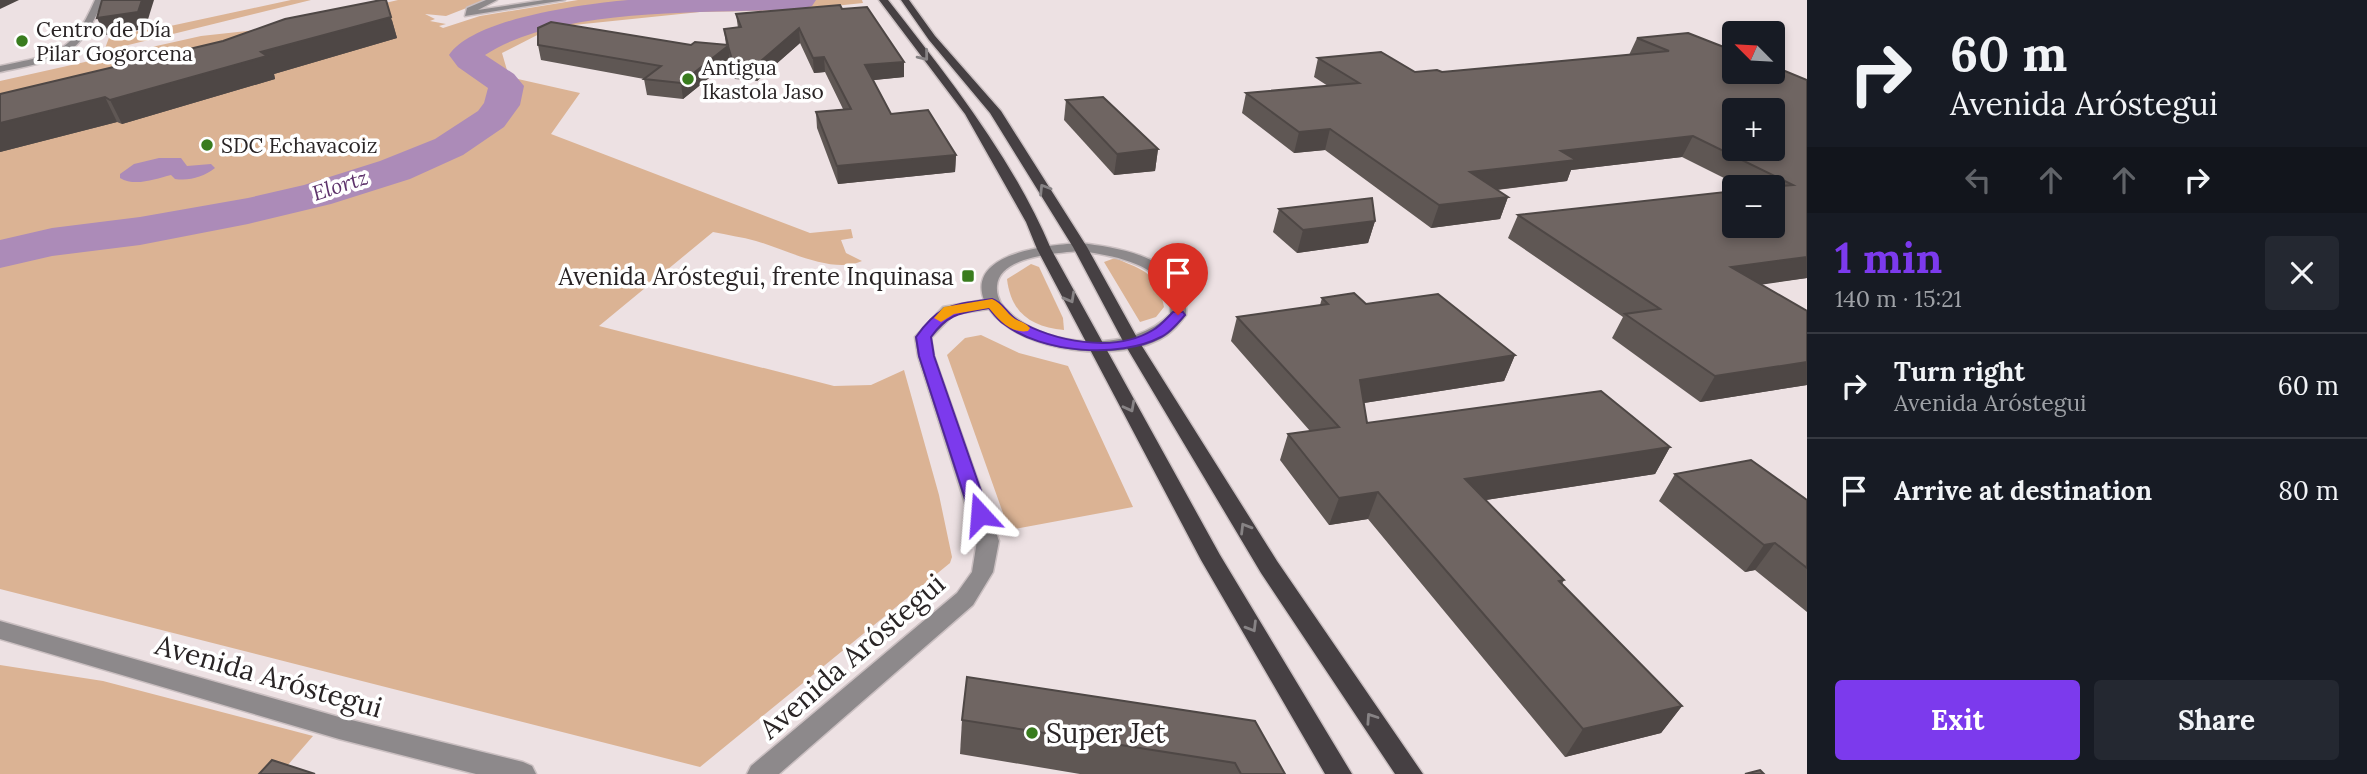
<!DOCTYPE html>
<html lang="en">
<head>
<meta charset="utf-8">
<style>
	:root { --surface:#171b24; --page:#242831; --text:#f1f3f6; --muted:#9ea1a6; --line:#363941; --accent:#7c3aed }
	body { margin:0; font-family:Lora,serif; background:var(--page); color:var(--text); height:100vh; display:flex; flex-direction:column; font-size:26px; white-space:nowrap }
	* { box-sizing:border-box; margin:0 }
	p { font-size:23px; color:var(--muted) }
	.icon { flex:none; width:38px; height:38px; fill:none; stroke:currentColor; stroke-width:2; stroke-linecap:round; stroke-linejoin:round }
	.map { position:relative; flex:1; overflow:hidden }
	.details { display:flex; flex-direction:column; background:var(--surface); width:560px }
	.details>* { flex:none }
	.top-card { background:#171b24; color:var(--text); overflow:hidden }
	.needle { width:46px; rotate:294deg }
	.tools { position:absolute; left:1722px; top:21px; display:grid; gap:14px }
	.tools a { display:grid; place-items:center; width:63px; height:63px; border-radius:7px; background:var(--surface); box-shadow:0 4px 10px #0003; font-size:35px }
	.pin { position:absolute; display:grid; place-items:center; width:60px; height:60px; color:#fff; margin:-72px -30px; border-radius:50% 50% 50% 0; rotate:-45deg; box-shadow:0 0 7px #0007 }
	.pin .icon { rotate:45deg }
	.me { position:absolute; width:77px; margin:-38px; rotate:341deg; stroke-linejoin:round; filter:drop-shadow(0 0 5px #0008) }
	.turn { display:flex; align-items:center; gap:24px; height:147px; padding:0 28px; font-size:32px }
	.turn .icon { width:91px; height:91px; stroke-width:2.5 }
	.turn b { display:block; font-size:49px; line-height:60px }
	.lanes { display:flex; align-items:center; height:66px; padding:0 28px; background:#0003; justify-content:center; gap:35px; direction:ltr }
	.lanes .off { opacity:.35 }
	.round { display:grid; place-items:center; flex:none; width:74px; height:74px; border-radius:7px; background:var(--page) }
	.summary { display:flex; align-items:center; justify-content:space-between; height:119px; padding:0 28px }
	h1 { font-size:42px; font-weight:800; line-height:52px; color:var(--accent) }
	.button { display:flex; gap:14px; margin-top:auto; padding:14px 28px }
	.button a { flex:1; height:80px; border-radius:7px; background:var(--accent); color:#fff; font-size:28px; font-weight:800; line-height:80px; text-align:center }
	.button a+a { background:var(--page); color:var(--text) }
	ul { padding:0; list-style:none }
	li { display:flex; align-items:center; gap:21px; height:105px; padding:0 28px; border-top:2px solid var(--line) }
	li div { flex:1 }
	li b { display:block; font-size:26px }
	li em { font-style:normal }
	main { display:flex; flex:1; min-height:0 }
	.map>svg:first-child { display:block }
	.green { fill:#dbb394 }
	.water { fill:#ac8bb8 }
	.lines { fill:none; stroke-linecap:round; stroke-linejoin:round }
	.river { fill:#ac8bb8; fill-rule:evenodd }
	.minor-casing { stroke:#cabfc1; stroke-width:3 }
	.major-casing { stroke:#cabfc1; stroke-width:3 }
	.minor { fill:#8d898b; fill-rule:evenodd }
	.major { fill:#464043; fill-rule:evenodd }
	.wall { fill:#5f5754 }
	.shaded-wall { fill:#4e4745 }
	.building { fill:#6f6562; stroke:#4e4745; stroke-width:2; fill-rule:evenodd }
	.oneway { stroke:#878385 }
	.route { fill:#7c3aed; stroke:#51269a; stroke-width:2 }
	.slow { fill:#f59e0b }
	.poi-dot { fill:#397c1e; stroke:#fff; stroke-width:2.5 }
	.labels { text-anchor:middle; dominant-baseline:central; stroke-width:7; stroke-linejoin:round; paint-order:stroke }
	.far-poi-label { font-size:21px; fill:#292425; stroke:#fff; text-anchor:start }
	.far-water-label { font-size:21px; font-style:italic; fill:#5d326b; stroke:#fff }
	.poi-label { font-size:24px; fill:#292425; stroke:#fff; text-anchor:end }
	.near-street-label { font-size:28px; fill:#292425; stroke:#fff }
	.near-poi-label { font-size:28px; fill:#292425; stroke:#fff; text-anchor:start }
</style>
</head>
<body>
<main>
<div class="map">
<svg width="1807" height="774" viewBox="0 0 1807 774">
	<rect width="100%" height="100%" fill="#ede1e3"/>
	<!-- green -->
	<g class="green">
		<path d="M291,0H311L104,51L110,35L161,28Z"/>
		<path d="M398,0H487L446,16L425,14L435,19L430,21L446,24L439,26L443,28L480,16L578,0H862L863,3L796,10L700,12L564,26L549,29L502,53L509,77L580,93L551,134L810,233L851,229L853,238L841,240L846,253L862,261C833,275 785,249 756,241C742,237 727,235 713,232L599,326L834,386L871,385L904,370L939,495L952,557L950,563L700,767L0,589V81L201,36L283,27Z"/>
		<path d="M1115,258C1145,271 1158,273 1164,307L1156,317L1140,322L1104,262Z"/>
		<path d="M1031,264L1039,267L1063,318L1064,330C1031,327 1011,313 1007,279Z"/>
		<path d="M981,335L1019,353L1068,366L1133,507L1009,530L947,355L965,338Z"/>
		<path d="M0,665L103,681L313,736L280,774H0Z"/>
	</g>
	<!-- water -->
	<path class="water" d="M159,158H181L187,166L211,164L215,168C203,177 190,181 175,179L171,175C155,179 135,187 120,178V174L134,164Z"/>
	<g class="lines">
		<!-- river -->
		<path class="river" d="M628,0H816L812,6L802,9C711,14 561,5 485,55L514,74L524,86L520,105L504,127L463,155L410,179L331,204L248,224L140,245L52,256L0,268V240L52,228L140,217L248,198L304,185L380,161L435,139L478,111L484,103L488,88L458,67L449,55C474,18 584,4 628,0Z"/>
		<defs>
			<g id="minor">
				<path d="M95,0H103C78,61 60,59 0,72V66C56,54 71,55 95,0Z"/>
				<path d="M486,0H497L478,10L544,0H565L465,16L467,8Z"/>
				<path d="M1080,243C1123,248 1190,259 1186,315C1181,322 1174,330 1167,335C1124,365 1020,353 989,309L954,314L931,338L934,356L999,541L993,572L973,605L779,774H747L751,766L957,593L972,572L977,541L918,356L915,337L943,307L984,300C966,252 1050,245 1080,243ZM1080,251C1117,256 1176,266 1170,314C1134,352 1049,349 1011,314C1002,307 996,297 997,286C999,256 1057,253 1080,251Z"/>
				<path d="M0,621L339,717L523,762L532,766L536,774H476L339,739L0,639Z"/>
			</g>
			<g id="major">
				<path d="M879,0H888C949,78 1012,157 1051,249L1220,555L1352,774H1325L1201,560L1037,249L1026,222L965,114Z"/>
				<path d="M901,0H909L935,36L1001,111L1087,247L1140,343L1277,561L1423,774H1395L1261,573L1124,343L1073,247L990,113L929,40Z"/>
			</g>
		</defs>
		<!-- minor casing -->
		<use href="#minor" class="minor-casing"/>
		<!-- major casing -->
		<use href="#major" class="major-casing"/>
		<!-- minor -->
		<use href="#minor" class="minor"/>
		<!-- major -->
		<use href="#major" class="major"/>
	</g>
	<!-- wall -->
	<g class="wall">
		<path d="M842,9L904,77L873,80L891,114L956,155L955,172L838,184L817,128L816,112L843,109L825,72L814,73L800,43L757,81L735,79L730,61L683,99L647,95L644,79L541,60L538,45H726L724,29L738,28L736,14Z"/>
		<path d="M392,20L397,38L274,74L275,79L122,124L117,122L0,152V94Z"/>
		<path d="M1637,38L1773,72L1807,278L1761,284L1807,311V385L1700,402L1612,338L1623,317L1508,238L1518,215L1773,187H1742L1682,157L1571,170L1567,181L1497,190L1508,197L1500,219L1431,228L1325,150L1294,153L1242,113L1246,93L1328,86L1314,77L1318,58L1415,72H1442L1629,55Z"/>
		<path d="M1066,100L1158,149L1155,171L1114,175L1064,120Z"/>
		<path d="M1279,209L1375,221L1368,243L1297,253L1273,232Z"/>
		<path d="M1322,298L1366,304L1515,355L1504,381L1364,403L1367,423L1670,447L1655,474L1486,500L1564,580L1562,584L1682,706L1661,733L1565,757L1368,519L1329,525L1280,460L1288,434L1310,431L1231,341L1237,317L1320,305Z"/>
		<path d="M1675,474L1807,500V612L1755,570L1745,572L1659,501Z"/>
		<path d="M962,720L1255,721L1285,774H1080L960,754Z"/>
	</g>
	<!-- shaded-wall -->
	<g class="shaded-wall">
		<path d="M0,0H19L0,9Z"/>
		<path d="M142,0H154L145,29L105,35L97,18Z"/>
		<path d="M386,0L397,38L274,74L275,79L122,124L110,100L261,52Z"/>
		<path d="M799,28L800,43L757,81L755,66Z"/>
		<path d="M728,46L730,61L683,99L681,83Z"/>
		<path d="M824,57L825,72L814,73L813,58Z"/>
		<path d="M904,62V77L865,81V65Z"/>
		<path d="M105,97L117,122L0,152V123Z"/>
		<path d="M1330,129L1325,150L1294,153L1299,132Z"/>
		<path d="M1693,136L1682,157L1571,170L1567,181L1462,194L1470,172L1561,151Z"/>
		<path d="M1158,149L1155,171L1114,175L1117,154Z"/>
		<path d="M956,155L955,172L838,184L837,166Z"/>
		<path d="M1508,197L1500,219L1431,228L1439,205Z"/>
		<path d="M1375,221L1368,243L1297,253L1303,230Z"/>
		<path d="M1807,257V278L1718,291L1731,267Z"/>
		<path d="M1515,355L1504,381L1351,405L1360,380Z"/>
		<path d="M1807,362V385L1700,402L1715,376Z"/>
		<path d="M1670,447L1655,474L1453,505L1465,479Z"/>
		<path d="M1378,492L1368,519L1329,525L1339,498Z"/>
		<path d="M1775,543L1755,570L1745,572L1764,545Z"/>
		<path d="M1682,706L1661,733L1565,757L1583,729Z"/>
	</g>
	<!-- building -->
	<g class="building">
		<path d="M102,0H142L138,12L97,18Z"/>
		<path d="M381,0H386L391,17L261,52L267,56L110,100L105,97L0,123V94L223,41L285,19Z"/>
		<path d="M840,5L842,9L867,7L904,62L865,65L891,114L928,110L956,155L837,166L816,112L851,109L824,57L813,58L799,28L755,66L733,63L728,46L681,83L644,79L661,66L538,45V28L551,22L691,45L695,42L728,45L724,29L741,27L736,14Z"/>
		<path d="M1688,33L1734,51V72H1773V66L1807,80V257L1731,267L1807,311V362L1715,376L1625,314L1660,309L1518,215L1734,191V226H1773V187H1769L1793,185L1693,136L1561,151L1576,160L1470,172L1508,197L1439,205L1330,129L1299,132L1246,93L1359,83L1318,58L1381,52L1415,72L1437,70L1442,72L1669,51L1637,38ZM1734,110H1773V149H1734Z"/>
		<path d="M1103,97L1158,149L1117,154L1066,100Z"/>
		<path d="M1372,198L1375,221L1303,230L1279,209Z"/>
		<path d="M1354,293L1366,304L1438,294L1515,355L1360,380L1367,423L1601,391L1670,447L1465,479L1564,580L1559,581L1682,706L1583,729L1378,492L1339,498L1288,434L1339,427L1237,317L1328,304L1322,298Z"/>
		<path d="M1751,460L1807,500V568L1775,543L1764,545L1675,474Z"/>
		<path d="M967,677L1255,721L1285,774H1241L1235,763L962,720Z"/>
		<path d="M272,760L315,774H259Z"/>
		<path d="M1760,770L1764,774H1745Z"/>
	</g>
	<!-- one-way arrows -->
	<defs><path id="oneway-chevron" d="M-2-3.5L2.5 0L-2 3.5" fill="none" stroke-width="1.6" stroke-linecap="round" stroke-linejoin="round" transform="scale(1.75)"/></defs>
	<g class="oneway">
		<use href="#oneway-chevron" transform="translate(924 56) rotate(51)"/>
		<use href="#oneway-chevron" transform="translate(1044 189) rotate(-122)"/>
		<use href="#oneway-chevron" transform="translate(1070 298) rotate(61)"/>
		<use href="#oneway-chevron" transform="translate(1130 407) rotate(62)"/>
		<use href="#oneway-chevron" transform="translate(1245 528) rotate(-121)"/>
		<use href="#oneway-chevron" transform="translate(1252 627) rotate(59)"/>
		<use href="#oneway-chevron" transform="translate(1371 718) rotate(-124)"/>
	</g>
	<!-- route -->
	<path class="route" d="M992,299C1003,302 1007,314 1017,320C1053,341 1114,354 1153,330C1160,326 1167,318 1173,312H1183L1185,315C1179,322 1170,333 1161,337C1119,359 1042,353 1004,324C998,320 993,313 989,308C961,313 948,313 931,337L934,356L989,514L986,519H973L970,514L919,356L916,337C940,303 953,305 992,299Z"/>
	<!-- slow -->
	<path class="slow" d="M992,299C1002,303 1006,313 1015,319C1021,322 1026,323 1030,328L1028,331C1011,334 999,320 989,308L954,314L941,322L934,318L944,307Z"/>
	<!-- markers -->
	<g class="poi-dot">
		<circle cx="22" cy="41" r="7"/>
		<circle cx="688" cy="79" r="7"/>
		<circle cx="207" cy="145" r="7"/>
		<rect x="961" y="269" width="14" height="14" rx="3.5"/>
		<circle cx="1032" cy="733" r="7"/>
	</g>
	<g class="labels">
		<!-- far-poi labels -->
		<g class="far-poi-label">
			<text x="36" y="29">Centro de Día<tspan x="36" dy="24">Pilar Gogorcena</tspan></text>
			<text x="702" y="67">Antigua<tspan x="702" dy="24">Ikastola Jaso</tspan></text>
			<text x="221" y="145">SDC Echavacoiz</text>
		</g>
		<!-- far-water labels -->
		<g class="far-water-label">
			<text transform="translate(340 185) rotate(-18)">Elortz</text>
		</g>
		<!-- poi labels -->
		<g class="poi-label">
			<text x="954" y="276">Avenida Aróstegui, frente Inquinasa</text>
		</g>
		<!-- near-street labels -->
		<g class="near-street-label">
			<text transform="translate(852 656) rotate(-41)">Avenida Aróstegui</text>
			<text transform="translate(269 676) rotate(16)">Avenida Aróstegui</text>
		</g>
		<!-- near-poi labels -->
		<g class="near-poi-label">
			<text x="1046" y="733">Super Jet</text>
		</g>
	</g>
</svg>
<div class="tools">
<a><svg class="needle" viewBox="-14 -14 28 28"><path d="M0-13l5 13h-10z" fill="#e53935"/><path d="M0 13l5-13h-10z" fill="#9ea1a6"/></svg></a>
<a>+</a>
<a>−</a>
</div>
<div class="pin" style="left:1178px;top:315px;background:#d93025"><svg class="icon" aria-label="arrive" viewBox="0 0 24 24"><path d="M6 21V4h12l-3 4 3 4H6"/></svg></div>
<svg class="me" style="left:980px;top:514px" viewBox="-20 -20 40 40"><path d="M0-17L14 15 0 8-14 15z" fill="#7c3aed" stroke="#fff" stroke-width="4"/></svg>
</div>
<section class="details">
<div class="top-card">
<div class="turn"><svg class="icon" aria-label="right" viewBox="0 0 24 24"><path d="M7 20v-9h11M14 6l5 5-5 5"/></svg><div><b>60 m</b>Avenida Aróstegui</div></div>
<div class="lanes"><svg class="icon off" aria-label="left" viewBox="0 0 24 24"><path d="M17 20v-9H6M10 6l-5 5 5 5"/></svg><svg class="icon off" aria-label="ahead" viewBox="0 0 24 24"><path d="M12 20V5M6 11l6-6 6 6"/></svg><svg class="icon off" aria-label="ahead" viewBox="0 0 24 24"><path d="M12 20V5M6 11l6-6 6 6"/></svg><svg class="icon" aria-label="right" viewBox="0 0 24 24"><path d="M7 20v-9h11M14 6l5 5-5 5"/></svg></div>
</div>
<div class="summary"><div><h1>1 min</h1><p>140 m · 15:21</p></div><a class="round"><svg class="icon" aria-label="close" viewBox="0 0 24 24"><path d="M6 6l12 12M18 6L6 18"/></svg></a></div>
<ul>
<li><svg class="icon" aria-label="right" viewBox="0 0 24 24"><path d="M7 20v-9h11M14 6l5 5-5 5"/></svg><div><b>Turn right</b><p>Avenida Aróstegui</p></div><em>60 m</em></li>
<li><svg class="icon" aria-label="arrive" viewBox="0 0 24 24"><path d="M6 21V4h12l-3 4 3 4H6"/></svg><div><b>Arrive at destination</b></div><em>80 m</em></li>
</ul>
<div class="button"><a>Exit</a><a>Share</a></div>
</section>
</main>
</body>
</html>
